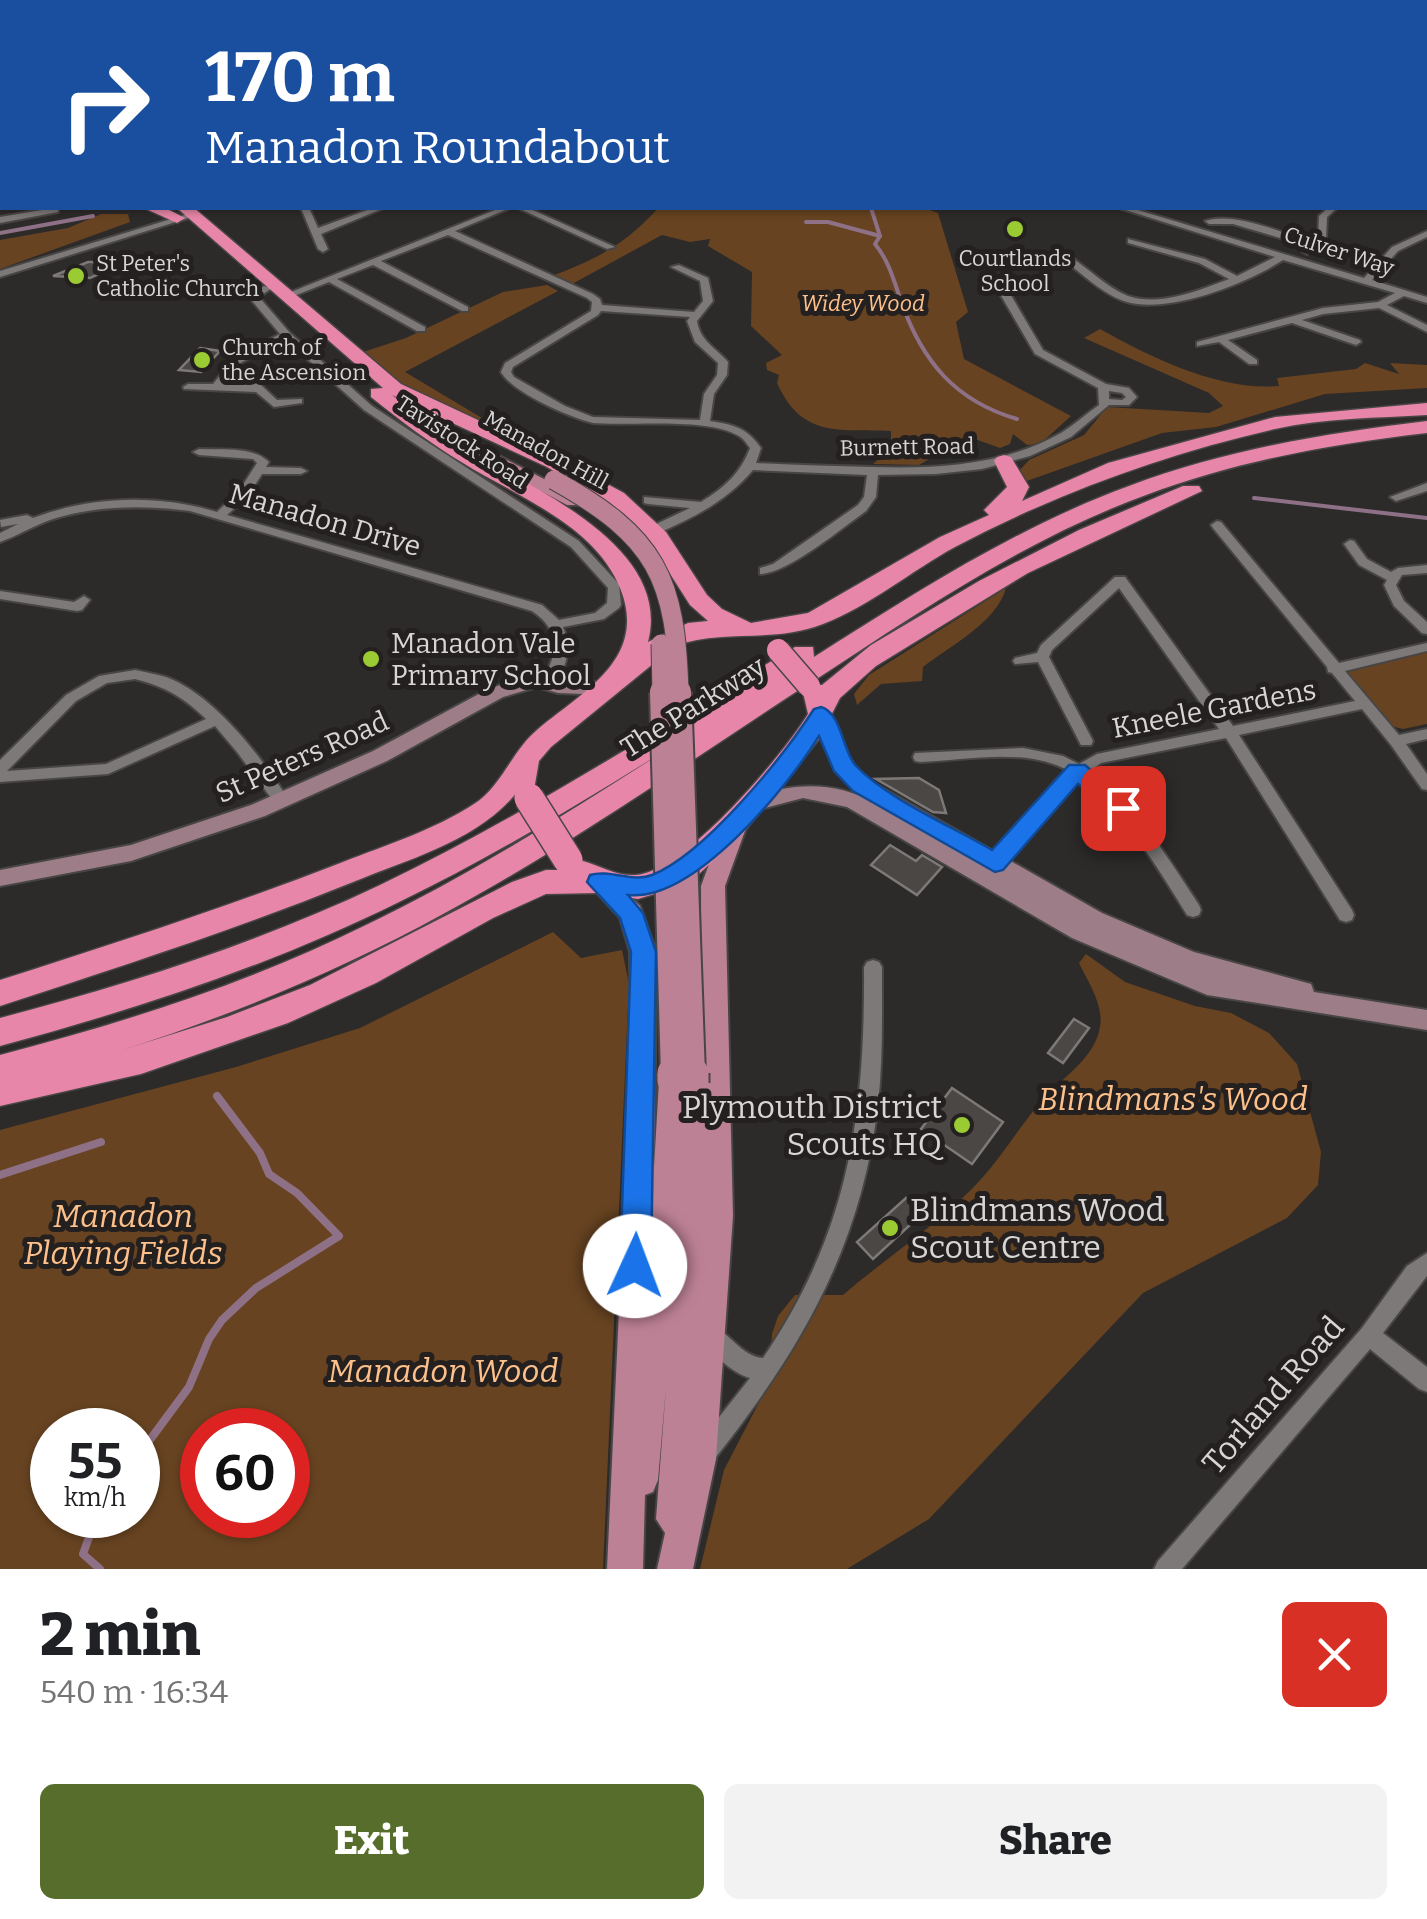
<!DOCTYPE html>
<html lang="en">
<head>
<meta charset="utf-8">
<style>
	:root { --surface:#fff; --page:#f2f2f2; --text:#202124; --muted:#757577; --accent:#576d2b }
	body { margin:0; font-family:Bitter,serif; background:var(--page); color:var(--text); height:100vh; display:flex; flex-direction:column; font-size:38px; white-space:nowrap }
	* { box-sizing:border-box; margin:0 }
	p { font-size:32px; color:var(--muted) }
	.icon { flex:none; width:55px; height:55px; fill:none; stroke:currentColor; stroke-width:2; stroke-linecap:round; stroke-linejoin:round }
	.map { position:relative; height:1569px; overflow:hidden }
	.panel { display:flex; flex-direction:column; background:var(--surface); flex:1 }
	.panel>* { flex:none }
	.top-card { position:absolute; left:0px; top:0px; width:1428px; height:210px; box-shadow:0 2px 8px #0004; background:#1a4fa0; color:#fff; overflow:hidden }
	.speed { position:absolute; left:30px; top:1408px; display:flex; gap:20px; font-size:50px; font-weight:700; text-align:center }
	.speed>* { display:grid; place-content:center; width:130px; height:130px; border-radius:50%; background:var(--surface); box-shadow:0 2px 8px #0004; line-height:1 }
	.speed small { font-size:25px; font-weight:400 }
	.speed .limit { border:15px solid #d22; background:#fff; color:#111 }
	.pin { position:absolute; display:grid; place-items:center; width:85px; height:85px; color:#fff; margin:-42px; border-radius:20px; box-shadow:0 5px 15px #0006 }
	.me { position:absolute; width:110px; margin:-55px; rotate:2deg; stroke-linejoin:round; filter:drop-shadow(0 0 8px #0008) }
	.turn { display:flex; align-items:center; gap:35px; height:210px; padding:0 40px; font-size:45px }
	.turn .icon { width:130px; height:130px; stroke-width:2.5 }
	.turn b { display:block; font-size:70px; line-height:85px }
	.round { display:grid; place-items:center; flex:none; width:105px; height:105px; border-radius:15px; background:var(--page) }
	.headline { display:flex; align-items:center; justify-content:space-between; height:170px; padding:0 40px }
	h1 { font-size:60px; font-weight:800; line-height:75px }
	.action { display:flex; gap:20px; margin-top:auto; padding:20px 40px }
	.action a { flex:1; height:115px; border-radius:15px; background:var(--accent); color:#fff; font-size:40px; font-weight:800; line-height:115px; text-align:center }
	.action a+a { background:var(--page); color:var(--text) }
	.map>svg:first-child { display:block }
	.green { fill:#674321; fill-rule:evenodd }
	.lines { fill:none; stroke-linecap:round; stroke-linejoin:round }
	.stream-far1 { stroke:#8e7186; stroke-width:4 }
	.stream { stroke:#8e7186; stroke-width:8 }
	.building { fill:#4a4745; stroke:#7d7978; stroke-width:2.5 }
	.street-casing { stroke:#484545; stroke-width:4 }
	.secondary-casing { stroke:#484545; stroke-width:4 }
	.primary-casing { stroke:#484545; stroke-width:4 }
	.highway-casing { stroke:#484545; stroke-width:3 }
	.street { fill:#7d7979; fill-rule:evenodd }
	.secondary { fill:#9d7d87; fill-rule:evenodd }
	.primary { fill:#bd8195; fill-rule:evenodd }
	.highway { fill:#e786a8; fill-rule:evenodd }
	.primary-bridge-far2-casing { stroke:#484545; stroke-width:21; stroke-linecap:butt }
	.primary-bridge-far1-casing { stroke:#484545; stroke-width:28; stroke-linecap:butt }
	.primary-bridge-casing { stroke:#484545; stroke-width:35; stroke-linecap:butt }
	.highway-bridge-far1-casing { stroke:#484545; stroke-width:25; stroke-linecap:butt }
	.highway-bridge-casing { stroke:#484545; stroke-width:32; stroke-linecap:butt }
	.primary-bridge-far2 { stroke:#bd8195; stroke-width:19 }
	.primary-bridge-far1 { stroke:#bd8195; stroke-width:24 }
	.primary-bridge { stroke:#bd8195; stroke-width:31 }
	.highway-bridge-far1 { stroke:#e786a8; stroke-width:22 }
	.highway-bridge { stroke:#e786a8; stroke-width:29 }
	.route { fill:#1a73e8; stroke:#114b97; stroke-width:2.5 }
	.poi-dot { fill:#9bcb33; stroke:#242020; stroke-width:4 }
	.labels { text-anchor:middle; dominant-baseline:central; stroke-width:10; stroke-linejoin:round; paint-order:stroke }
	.far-street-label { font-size:22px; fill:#d7d5d5; stroke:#242020 }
	.far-poi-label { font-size:22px; fill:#d7d5d5; stroke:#242020; text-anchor:start }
	.far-park-label { font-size:22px; font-style:italic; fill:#fdc08a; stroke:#242020 }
	.street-label { font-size:28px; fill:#d7d5d5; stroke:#242020 }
	.poi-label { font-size:28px; fill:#d7d5d5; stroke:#242020; text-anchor:start }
	.near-park-label { font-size:32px; font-style:italic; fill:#fdc08a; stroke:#242020 }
	.near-poi-label { font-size:32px; fill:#d7d5d5; stroke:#242020; text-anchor:end }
	.near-street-label { font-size:32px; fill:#d7d5d5; stroke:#242020 }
</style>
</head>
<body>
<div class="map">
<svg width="1427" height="1569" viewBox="0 0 1427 1569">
	<rect width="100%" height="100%" fill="#2d2a2a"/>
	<!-- green -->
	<g class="green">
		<path d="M658,208H924L938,213L968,312L956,322L964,359L1071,416L1040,444L1027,445L1013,434L1010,444L1000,448L975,439H957L966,449L957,456L936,455L919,465L873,464L891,448V431C837,429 802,438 777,383L779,375L767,370L766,363L782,355L751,326L752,272L708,246L710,239L690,242L662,235L572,284L552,276C597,259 626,244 658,208Z"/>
		<path d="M101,214H128L130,222L0,269V240L68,228Z"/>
		<path d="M547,285L558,291L405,372L519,440L387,378L363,352L406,338L503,292Z"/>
		<path d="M1100,329C1152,358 1219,391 1279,386L1277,378L1356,369L1365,363L1399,374L1390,363L1427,365V388L1325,394L1216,427L1162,433L1024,482L1019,471L1029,460L1084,435L1107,407L1209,413L1223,406L1209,393L1084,338Z"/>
		<path d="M1006,588C997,622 950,646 923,667L922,681L881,684L857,705L854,694L869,675Z"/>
		<path d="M1427,650V724L1403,729L1387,725L1345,675V671Z"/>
		<path d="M553,932L581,958L622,950L629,984L603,1569H0V1130L236,1067L360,1028ZM52,1430H138V1515H52ZM202,1430H288V1515H202Z"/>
		<path d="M1086,954L1125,982L1195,1006L1231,1013L1269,1033L1297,1064L1321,1152L1318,1185L1287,1218L1143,1293L929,1519L847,1569H700L724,1470L769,1383L772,1334L778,1316L795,1295H843C889,1255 943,1222 983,1177C1005,1152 1022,1123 1044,1098C1063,1077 1095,1058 1100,1027C1104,1005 1088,982 1079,963Z"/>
	</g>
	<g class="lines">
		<!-- stream-far1 -->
		<g class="stream-far1">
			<path d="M871,208L880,236L875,244C889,261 894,281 901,301C922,361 955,401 1017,419"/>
			<path d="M806,222H828L880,236"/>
			<path d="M0,233L93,216"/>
			<path d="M1254,498L1427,518"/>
		</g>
		<!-- stream -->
		<g class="stream">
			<path d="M0,1175L101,1142"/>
			<path d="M138,1456L189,1387L209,1339L222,1320L256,1288L339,1236L297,1193L269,1174L260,1153L217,1096"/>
			<path d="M97,1515L83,1554L100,1569"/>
		</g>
	</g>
	<!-- building -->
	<g class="building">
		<path d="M88,262H111L103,272L90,278L53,276Z"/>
		<path d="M200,348L220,351L201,372L179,370Z"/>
		<path d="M919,778L939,790L946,813L933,812L876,779Z"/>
		<path d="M890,845L916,861L922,855L942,867L917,895L871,865Z"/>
		<path d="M1074,1019L1089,1028L1063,1063L1048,1053Z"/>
		<path d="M952,1088L1003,1122L972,1164L921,1129Z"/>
		<path d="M906,1198L922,1214L873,1259L857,1242Z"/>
	</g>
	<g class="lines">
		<defs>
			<g id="street">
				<rect x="1425" y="10" width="2" height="4"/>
				<rect x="0" y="23" width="2" height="4"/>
				<rect x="0" y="151" width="2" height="7"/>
				<path d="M0,188L2,189V193L0,194Z"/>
				<path d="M54,208H58V212L0,223V217Z"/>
				<path d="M301,208H309L318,228L373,208H384L321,234L328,249L323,252L318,249Z"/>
				<path d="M500,208H510L455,231L593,294L600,299L602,305L694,312L703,301L700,281L671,267L679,265L708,278L713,301L697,321C700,341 716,348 728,362L727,375L714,394L710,421C735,425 747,428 761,448L756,463C794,465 834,466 872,467C936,469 1003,466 1061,433C1074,425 1086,414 1099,405L1098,388L1035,354L992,280L997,277L1002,280L1043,350L1106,384L1129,388L1137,397L1129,405H1109L1071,437L1030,456L982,469L936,474L878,475L876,497L866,511C842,528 787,574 760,574V568L773,564L858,505L864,497L867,475L753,470C727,501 693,518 656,534H648V528L690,508L648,504L644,503V497L701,502C724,488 740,474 750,448C746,443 744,439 739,436C708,417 631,426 593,423C569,417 513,393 501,372L505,363L591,311L592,302L587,298L448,235L381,261L468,307V311H462L373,265L337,279L425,327V331H417L329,282L289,298L281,296ZM601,311L690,317L687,321L695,342L718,363L717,375L704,394L700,420L593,417L565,406L514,377L511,372L513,367L598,315ZM1109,391L1122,393L1126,397L1122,400L1109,399Z"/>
				<path d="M518,208H528L615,247L607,249Z"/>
				<path d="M1119,208H1131L1364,278L1392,247L1427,231V237L1398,251L1372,280L1427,297V303L1404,296L1387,305L1427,325V332L1379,308L1323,314L1302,320L1360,340L1361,342L1356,345L1292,323L1228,340L1257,360V364H1249L1219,342L1197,346V342L1323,308L1378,302L1395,293L1283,260C1248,283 1170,314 1127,302C1103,295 1082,273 1062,259V255H1068C1088,268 1106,287 1128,296C1159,307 1200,290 1229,279L1199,263L1128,243V239L1205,259L1237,276L1275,257Z"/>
				<path d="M1328,208H1337L1327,217L1326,238L1307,254L1302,251L1307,246L1233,224H1209L1205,221C1234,211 1282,233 1312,242L1318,237L1319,216Z"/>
				<path d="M191,213L198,215L0,277V271Z"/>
				<path d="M264,286L272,288L259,297L290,333L372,406L579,541L619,584L621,605L619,608L604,619L563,627C572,649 567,675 547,688L540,683C558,656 562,631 532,611L190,511C143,505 96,505 50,520C33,526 17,536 0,542V533L18,524L1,527L0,520L27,515L33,518C91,496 157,494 217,512L239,491L257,463L253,459L199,455L193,452L199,449C221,450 253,446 269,462L266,467L301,468L307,471L301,474H262L248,496L227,515L542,605L559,620L595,613L607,603L608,588L571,547L364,410L285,339L242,362L236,369L246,371L277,400L302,399V403L274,407L256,392L184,389L183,387L188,384H213L234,358L280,334L248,296ZM232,375L239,376L249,385H224Z"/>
				<path d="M1427,483V491L1396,501L1390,497Z"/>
				<path d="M1217,521L1221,522L1339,663L1427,643V651L1345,671L1399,735L1427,729V739L1406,744L1427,774V790L1422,789L1391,745L1362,709L1239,735L1352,910L1354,915L1352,920L1346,922L1340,920L1226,738L1101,763L1091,770C1137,808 1167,856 1199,905L1201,910L1199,915L1193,917L1187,915C1156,865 1126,815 1081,778L1066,788L996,874H984L982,870L984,866L1056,780L1069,771C1026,747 967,760 920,762L915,761L913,757L915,753L1023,748L1063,756L1079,764L1097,754L1219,729L1119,588L1052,650L1049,657L1093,741L1091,745H1081L1038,662L1015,664L1013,661L1015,658L1037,653L1041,645L1115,577H1125L1233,726L1355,701L1332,673L1328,672L1327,667L1213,528L1211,525Z"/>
				<path d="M1350,540L1354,541L1367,559L1391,572L1398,568L1427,565V573L1402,575L1396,585L1404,601L1427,622V634L1422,633L1394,606L1384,585L1387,580L1359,565L1344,544Z"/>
				<path d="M0,591L74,602L84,596L90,600L82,610L77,611L0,599Z"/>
				<path d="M135,670C145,672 156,674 166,677C215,695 263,759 290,802L287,806H277L237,752L215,726L108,774L0,782V760L66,695L99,676ZM135,679C166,687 183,697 206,719L106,764L7,771L76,701L107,683Z"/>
				<path d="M873,960L879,962L882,967C882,1013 883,1059 878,1105C861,1248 800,1351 713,1461L705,1464L697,1461L694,1453L697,1445L750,1378C732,1373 709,1352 700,1335L704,1328L711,1324C731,1334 741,1356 763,1358C849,1232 865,1116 864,967L867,962Z"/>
				<path d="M1427,1253V1276L1383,1333L1427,1367V1392L1419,1389L1370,1349L1182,1569H1154L1158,1561L1362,1328L1407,1266Z"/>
			</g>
			<g id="secondary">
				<rect x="0" y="43" width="2" height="6"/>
				<path d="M2,57V63L0,64V58Z"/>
				<path d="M0,123L2,124V130H0Z"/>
				<path d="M537,675C557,680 606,679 616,689L607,695L558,693L537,687L503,697L387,761L265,816L131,861L0,886V870L131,845L251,805L373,751L490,688Z"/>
				<path d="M821,707L830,714L850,761L868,780L1102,913L1194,952L1311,984L1314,992L1427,1010V1030L1207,995L1072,938L847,807L803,798L753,811L746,808L743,803L746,798C792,784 832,779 876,804C836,778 829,756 812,714Z"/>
			</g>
			<g id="primary">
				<path d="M416,413L579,497L582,501L579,505H567L410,421V415Z"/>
				<path d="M737,811L745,814L749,820L725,886L733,1216L716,1459L693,1569H657L665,1533L656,1519L666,1387L658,1480L653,1492L645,1495L643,1569H607L631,1052L630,952L620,918L587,882L590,875H608L640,906L656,952L654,1168L659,1080L663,1071L673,1068L684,1074L693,1071L702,1074L701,886L725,820L729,814Z"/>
			</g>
			<g id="highway">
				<path d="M144,208H165L185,218L177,223Z"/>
				<path d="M177,208H194L401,384L561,459L624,493L666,532L707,595L722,609L751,623L808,613L940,537L989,515L984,510L1007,487L994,461L997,457L1004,455L1011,457L1029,487L1022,501L1108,463L1275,417L1427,403V415C1377,418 1325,418 1275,429C1165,454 1055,494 955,547C911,571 870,606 823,624C772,644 723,628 675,646L551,747L539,761L534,790L518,791C478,841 411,858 353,882C237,929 119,967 0,1006V980C116,943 230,906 343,862C386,845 434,830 474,804C501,787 512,751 537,730C582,692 649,659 620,588C595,525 516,496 463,463C431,444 401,421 371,397V389L383,388ZM392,395L547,467L608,503L649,541L690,605L708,621L688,623L648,642C672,550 542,493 480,456C450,438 421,417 392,395Z"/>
				<path d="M1427,421V433C1331,444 1237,461 1146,495C1025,539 916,614 809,684L822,685L871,645L979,581L1079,530L1183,486H1199L1202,491L1028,573L876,666L840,698L819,739L743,833L699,874L674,888L638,899L599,893L546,894L493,918L376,983L288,1023L141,1074L0,1106V1055C126,1022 249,983 366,925C472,874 571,811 669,748C581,803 492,857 399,902C272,965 137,1009 0,1046V1018C130,984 258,943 380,885C524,816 658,729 795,647H813L814,657C915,593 1017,527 1129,486C1225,450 1326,433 1427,421ZM802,688L808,714C783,755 684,873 635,875C615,876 601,866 583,861L573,864L569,870H546L512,882L310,985L227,1017L122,1050C233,1015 341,970 443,914C567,847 684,765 802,688Z"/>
			</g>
		</defs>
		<!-- street casing -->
		<use href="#street" class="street-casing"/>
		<!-- secondary casing -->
		<use href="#secondary" class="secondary-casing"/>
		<!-- primary casing -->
		<use href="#primary" class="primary-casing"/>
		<!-- highway casing -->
		<use href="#highway" class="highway-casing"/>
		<!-- street -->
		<use href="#street" class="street"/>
		<!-- secondary -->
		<use href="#secondary" class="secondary"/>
		<!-- primary -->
		<use href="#primary" class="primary"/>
		<!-- highway -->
		<use href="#highway" class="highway"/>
		<defs>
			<g id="primary-bridge-far2">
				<path d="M554,480C657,537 676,578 679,694"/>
				<path d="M661,644L662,694"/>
			</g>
			<g id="primary-bridge-far1">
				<path d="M662,692L673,1075"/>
				<path d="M679,692L693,1075"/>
			</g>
			<g id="primary-bridge">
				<path d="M673,1073V1080"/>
				<path d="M693,1073V1083"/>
			</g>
			<path id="highway-bridge-far1" d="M778,650L809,686"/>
			<path id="highway-bridge" d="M529,798L568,860"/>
		</defs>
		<!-- primary-bridge-far2 casing -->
		<use href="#primary-bridge-far2" class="primary-bridge-far2-casing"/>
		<!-- primary-bridge-far1 casing -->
		<use href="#primary-bridge-far1" class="primary-bridge-far1-casing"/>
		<!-- primary-bridge casing -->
		<use href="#primary-bridge" class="primary-bridge-casing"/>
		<!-- highway-bridge-far1 casing -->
		<use href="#highway-bridge-far1" class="highway-bridge-far1-casing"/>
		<!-- highway-bridge casing -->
		<use href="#highway-bridge" class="highway-bridge-casing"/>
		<!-- primary-bridge-far2 -->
		<use href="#primary-bridge-far2" class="primary-bridge-far2"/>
		<!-- primary-bridge-far1 -->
		<use href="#primary-bridge-far1" class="primary-bridge-far1"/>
		<!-- primary-bridge -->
		<use href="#primary-bridge" class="primary-bridge"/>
		<!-- highway-bridge-far1 -->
		<use href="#highway-bridge-far1" class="highway-bridge-far1"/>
		<!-- highway-bridge -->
		<use href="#highway-bridge" class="highway-bridge"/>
	</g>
	<!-- route -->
	<path class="route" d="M821,707C842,713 842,751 856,766C889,800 951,826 992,850L1069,765H1085L1135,808L1123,817L1078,784L1003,870L995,872L853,791L834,771L819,736C787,788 694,902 628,895L643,913L656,952L651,1266L646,1277L635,1281L624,1277L620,1266L631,952L620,918L587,882L590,875C610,869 633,883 652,875C705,854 783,757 814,709Z"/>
	<!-- markers -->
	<g class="poi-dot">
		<circle cx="1015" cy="229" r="10"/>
		<circle cx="76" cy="276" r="10"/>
		<circle cx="202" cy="360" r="10"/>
		<circle cx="371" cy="659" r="10"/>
		<circle cx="962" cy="1125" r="10"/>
		<circle cx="890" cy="1228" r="10"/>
	</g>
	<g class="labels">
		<!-- far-street labels -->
		<g class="far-street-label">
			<text transform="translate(1339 251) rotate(18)">Culver Way</text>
			<text transform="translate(462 442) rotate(33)">Tavistock Road</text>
			<text transform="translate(907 447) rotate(-1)">Burnett Road</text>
			<text transform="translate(546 450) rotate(29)">Manadon Hill</text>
		</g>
		<!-- far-poi labels -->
		<g class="far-poi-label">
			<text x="1015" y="258" text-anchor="middle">Courtlands<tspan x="1015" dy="25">School</tspan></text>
			<text x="96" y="263">St Peter's<tspan x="96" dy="25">Catholic Church</tspan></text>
			<text x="222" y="347">Church of<tspan x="222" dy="25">the Ascension</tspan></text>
		</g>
		<!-- far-park labels -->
		<g class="far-park-label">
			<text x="863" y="303">Widey Wood</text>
		</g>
		<!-- street labels -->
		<g class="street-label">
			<text transform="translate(325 520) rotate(16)">Manadon Drive</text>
			<text transform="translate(693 707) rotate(-32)">The Parkway</text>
			<text transform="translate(1214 709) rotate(-11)">Kneele Gardens</text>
			<text transform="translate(302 757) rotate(-24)">St Peters Road</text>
		</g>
		<!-- poi labels -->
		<g class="poi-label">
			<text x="391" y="643">Manadon Vale<tspan x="391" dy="32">Primary School</tspan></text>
		</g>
		<!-- near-park labels -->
		<g class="near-park-label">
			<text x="1173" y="1099">Blindmans's Wood</text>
			<text x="123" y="1216">Manadon<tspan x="123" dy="37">Playing Fields</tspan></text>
			<text x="443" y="1371">Manadon Wood</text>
		</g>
		<!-- near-poi labels -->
		<g class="near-poi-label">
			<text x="942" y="1107">Plymouth District<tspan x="942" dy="37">Scouts HQ</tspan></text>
			<text x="910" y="1210" text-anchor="start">Blindmans Wood<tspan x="910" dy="37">Scout Centre</tspan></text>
		</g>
		<!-- near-street labels -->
		<g class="near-street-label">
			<text transform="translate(1273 1395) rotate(-49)">Torland Road</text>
		</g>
	</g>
</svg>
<div class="speed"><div>55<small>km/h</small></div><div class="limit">60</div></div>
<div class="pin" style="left:1123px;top:808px;background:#d93025"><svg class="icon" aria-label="arrive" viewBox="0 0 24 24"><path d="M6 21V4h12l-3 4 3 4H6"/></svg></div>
<svg class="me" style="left:635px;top:1266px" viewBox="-20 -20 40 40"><circle r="19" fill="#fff"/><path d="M0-13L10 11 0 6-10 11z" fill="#1a73e8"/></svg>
<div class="top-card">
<div class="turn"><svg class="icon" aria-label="right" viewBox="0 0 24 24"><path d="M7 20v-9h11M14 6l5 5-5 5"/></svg><div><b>170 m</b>Manadon Roundabout</div></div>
</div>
</div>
<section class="panel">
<div class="headline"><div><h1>2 min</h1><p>540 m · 16:34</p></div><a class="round" style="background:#d93025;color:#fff"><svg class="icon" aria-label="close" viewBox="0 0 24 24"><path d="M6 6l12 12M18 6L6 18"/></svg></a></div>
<div class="action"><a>Exit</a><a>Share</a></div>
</section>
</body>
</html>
